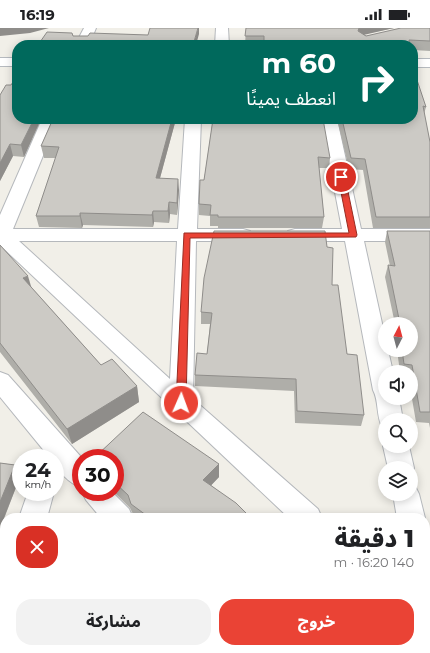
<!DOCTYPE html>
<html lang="ar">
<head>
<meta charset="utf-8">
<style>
	:root { --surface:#fff; --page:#f2f2f2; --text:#202124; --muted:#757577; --accent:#ea4335 }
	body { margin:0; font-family:Montserrat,"Noto Sans Arabic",sans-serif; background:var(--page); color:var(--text); direction:rtl; height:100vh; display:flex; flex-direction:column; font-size:15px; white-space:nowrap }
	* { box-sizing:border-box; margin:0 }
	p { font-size:13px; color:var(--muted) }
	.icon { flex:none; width:22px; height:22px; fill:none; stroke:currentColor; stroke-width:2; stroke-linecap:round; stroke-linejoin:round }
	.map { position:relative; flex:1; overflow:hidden; direction:ltr }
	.panel { position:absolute; left:0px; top:485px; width:430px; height:140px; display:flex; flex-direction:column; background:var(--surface); border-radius:16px 16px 0 0; box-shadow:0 2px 10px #0003; direction:rtl }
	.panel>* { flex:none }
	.top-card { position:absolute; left:12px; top:12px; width:406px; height:84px; border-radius:16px; box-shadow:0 2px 10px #0003; direction:rtl; background:#00695c; color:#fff; overflow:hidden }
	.needle { width:26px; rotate:6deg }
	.controls { position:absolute; left:378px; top:289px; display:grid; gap:8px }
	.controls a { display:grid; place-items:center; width:40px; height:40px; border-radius:50%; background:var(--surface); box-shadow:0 2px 10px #0003; font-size:20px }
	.speed { position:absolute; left:12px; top:421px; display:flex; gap:8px; font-size:20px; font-weight:700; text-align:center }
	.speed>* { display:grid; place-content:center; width:52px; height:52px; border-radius:50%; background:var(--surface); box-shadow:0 2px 10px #0003; line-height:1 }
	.speed small { font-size:10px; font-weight:400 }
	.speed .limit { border:6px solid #d22; background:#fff; color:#111 }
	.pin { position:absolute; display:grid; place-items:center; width:34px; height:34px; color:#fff; margin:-17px; border:2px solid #fff; border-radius:50%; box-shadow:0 1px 4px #0007 }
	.me { position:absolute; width:44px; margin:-22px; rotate:2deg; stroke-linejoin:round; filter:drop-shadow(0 0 3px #0008) }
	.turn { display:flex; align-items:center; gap:14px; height:84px; padding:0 16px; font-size:18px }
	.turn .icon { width:52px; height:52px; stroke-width:2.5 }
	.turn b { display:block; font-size:28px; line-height:34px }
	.round { display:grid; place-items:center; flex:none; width:42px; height:42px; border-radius:16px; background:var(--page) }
	.head { display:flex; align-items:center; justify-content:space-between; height:68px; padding:0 16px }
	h1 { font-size:24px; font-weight:800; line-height:30px }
	.primary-button { display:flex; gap:8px; margin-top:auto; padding:8px 16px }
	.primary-button a { flex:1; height:46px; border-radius:16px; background:var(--accent); color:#fff; font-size:16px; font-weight:800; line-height:46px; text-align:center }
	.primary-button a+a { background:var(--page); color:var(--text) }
	.status { display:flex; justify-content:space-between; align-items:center; height:28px; padding:0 20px; background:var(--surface); direction:ltr }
	.status svg { height:11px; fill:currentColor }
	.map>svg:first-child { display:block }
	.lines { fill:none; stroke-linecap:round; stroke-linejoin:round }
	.street-casing { stroke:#b5b8bc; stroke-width:2 }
	.secondary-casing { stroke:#b6babf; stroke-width:2 }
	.street { fill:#fff; fill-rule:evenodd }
	.secondary { fill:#fff; fill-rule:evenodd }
	.wall { fill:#afaea9 }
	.shaded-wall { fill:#8f8d8a }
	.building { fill:#cccac5; stroke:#8f8d8a }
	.route { fill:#ea4335; stroke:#982c22 }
</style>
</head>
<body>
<div class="status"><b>16:19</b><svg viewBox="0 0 49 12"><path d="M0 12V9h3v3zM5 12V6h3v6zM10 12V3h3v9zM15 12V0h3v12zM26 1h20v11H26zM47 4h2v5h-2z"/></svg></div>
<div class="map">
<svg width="430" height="625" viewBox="0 0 430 625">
	<rect width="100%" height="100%" fill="#f1efe8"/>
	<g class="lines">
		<defs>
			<g id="street">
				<path d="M84,0H96L89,17H75Z"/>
				<path d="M216,0H228L229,17H215Z"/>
				<path d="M42,91H58L13,201H178L185,91H201L197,201H243L250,203L252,207L250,211L243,213H196L193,371L318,481L322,490H289L0,217V187ZM19,213H177L170,351Z"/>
				<path d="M321,91H337L361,201H430V213H364L385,309V322H388L393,344H385V370H399L403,392H385V400L382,399C376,387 379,373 373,362L345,213H295L288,211L286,207L288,203L295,201H342Z"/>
				<path d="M0,344L8,347L82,430L81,459C70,456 55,442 55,430H50L0,369Z"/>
				<path d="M385,415V418H409L414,440L411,446V440H388L383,418Z"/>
				<path d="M411,456L415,458L419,466L425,490H397L393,466H411Z"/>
				<path d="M28,464H54L47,490H19Z"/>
				<path d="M82,464H112L129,481L133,490H101L86,472Z"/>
				<path d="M425,544L430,546V599L425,597Z"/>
				<path d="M0,566L5,567V611L0,613Z"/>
				<path d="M219,620H254L256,625H221Z"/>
			</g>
			<g id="secondary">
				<rect x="0" y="30" width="17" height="8"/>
				<rect x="413" y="31" width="17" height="8"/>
			</g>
		</defs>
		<!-- street casing -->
		<use href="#street" class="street-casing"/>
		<!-- secondary casing -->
		<use href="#secondary" class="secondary-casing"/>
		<!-- street -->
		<use href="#street" class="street"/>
		<!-- secondary -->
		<use href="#secondary" class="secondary"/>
	</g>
	<!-- wall -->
	<g class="wall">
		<path d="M246,0H394L364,6L366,8L430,0V23L413,22V17H245Z"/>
		<path d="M413,46L426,79L424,86L430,114V200H373L363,142L349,141L337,91H413Z"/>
		<path d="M11,57L17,91H41L24,129L13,128L0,153V67Z"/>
		<path d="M53,91H176L160,150L179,162L177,187L170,186L169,195L154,194L153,199L83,197L82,200L39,199L36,188L56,130H44L41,118Z"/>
		<path d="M213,91L330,130L329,140H319L324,189L322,200H218V198H210V188L199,187V176L204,152Z"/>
		<path d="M387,203H430V400L429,395L416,394L411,365V344H400L397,322H411V296H395L385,249L388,237L390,238L385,214Z"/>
		<path d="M0,217L31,259L101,337L137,358L139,374L72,416L0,324Z"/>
		<path d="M327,219L332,257L347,326L364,387L361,398L295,395L294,363L195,358V347L207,326L210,296H201V284Z"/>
		<path d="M115,430L219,436V449L211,457L251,490H136L134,488L130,480L114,464H115Z"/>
		<path d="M0,435L15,437L20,449L2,496H5V594L4,592V589L0,582Z"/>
		<path d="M252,620H374L381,625H252Z"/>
	</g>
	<!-- shaded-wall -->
	<g class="shaded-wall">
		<path d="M0,0H49L30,5L0,8Z"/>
		<path d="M198,0H199V6L196,17H193Z"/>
		<path d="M359,0H394L359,8L358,3Z"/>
		<path d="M34,91H41L24,129L21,117Z"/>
		<path d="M172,91H176L157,161L156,150Z"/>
		<path d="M10,116L13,128L0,153V135Z"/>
		<path d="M178,151L179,162L177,187V175Z"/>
		<path d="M169,174L170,186L169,195L168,183Z"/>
		<path d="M153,183L154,194L153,199L152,187Z"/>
		<path d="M80,185L83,197L82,200L80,188Z"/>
		<path d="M28,248L33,265L23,250Z"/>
		<path d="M137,358L139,374L72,416L67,401Z"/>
		<path d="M219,436V449L204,465L203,452Z"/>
		<path d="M15,437L20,449L0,500V474Z"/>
	</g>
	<!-- building -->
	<g class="building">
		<path d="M150,0H198L193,17H38L47,4L72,5L73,8H88L90,5L148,7Z"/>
		<path d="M246,0H359L358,3L366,8L401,0H430V13L409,12L410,17H264V8H245Z"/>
		<path d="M413,46H415L426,79L423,78L430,114V189H376L365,131L351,130L342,91H413Z"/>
		<path d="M17,48V91H34L21,117L10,116L0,135V67L6,57H11Z"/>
		<path d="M53,91H172L156,150L178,151L177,175L169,174L168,183H153L152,187L80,185V188H36L59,119L41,118Z"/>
		<path d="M213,91H323L330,130L318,129L324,189H218V187H210L211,177L199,176L200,152H204Z"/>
		<path d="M214,203H325L327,219L333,220L332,257H338L347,326L357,327L364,387L297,383L296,351L195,347L197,325L207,326L212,285L201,284L204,250Z"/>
		<path d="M387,203H430V384H420L412,337L404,336L402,322H411V296H400L388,237L395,238Z"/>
		<path d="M0,217L28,248L23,250L101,337L112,331L137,358L67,401L0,315Z"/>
		<path d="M143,384L219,436L203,452L236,475L251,490H150L131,476L128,467L115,455V430H94Z"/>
		<path d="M0,435L15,437L0,474Z"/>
		<path d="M0,496H5V583L0,582Z"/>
		<path d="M255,620H374L381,625H260Z"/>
	</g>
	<!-- route -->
	<path class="route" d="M341,147L345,149L357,207L356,209L190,210L186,375L184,378H177L176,375L184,205H349L338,149Z"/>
</svg>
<div class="controls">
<a><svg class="needle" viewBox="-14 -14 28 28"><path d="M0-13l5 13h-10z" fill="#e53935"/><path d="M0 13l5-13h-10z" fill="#757577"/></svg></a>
<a><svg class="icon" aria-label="sound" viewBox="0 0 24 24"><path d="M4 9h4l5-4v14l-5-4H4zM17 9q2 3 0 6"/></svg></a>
<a><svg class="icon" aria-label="search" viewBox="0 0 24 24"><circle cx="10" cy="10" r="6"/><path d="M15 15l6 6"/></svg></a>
<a><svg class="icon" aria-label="layers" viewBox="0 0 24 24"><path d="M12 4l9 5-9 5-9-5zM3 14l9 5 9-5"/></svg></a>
</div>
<div class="speed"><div>24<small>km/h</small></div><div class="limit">30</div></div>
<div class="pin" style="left:341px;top:149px;background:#d93025"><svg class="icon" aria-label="arrive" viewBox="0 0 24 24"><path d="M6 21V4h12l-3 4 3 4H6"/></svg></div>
<svg class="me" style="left:181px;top:375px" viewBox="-20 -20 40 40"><circle r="17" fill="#ea4335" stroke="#fff" stroke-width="3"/><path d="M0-11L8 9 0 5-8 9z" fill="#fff"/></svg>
<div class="top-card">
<div class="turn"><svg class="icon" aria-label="right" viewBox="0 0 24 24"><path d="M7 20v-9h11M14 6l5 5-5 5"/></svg><div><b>60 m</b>انعطف يمينًا</div></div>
</div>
<section class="panel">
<div class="head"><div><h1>1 دقيقة</h1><p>140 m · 16:20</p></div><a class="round" style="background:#d93025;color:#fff"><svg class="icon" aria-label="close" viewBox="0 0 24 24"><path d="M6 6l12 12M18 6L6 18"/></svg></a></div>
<div class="primary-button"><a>خروج</a><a>مشاركة</a></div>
</section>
</div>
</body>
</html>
